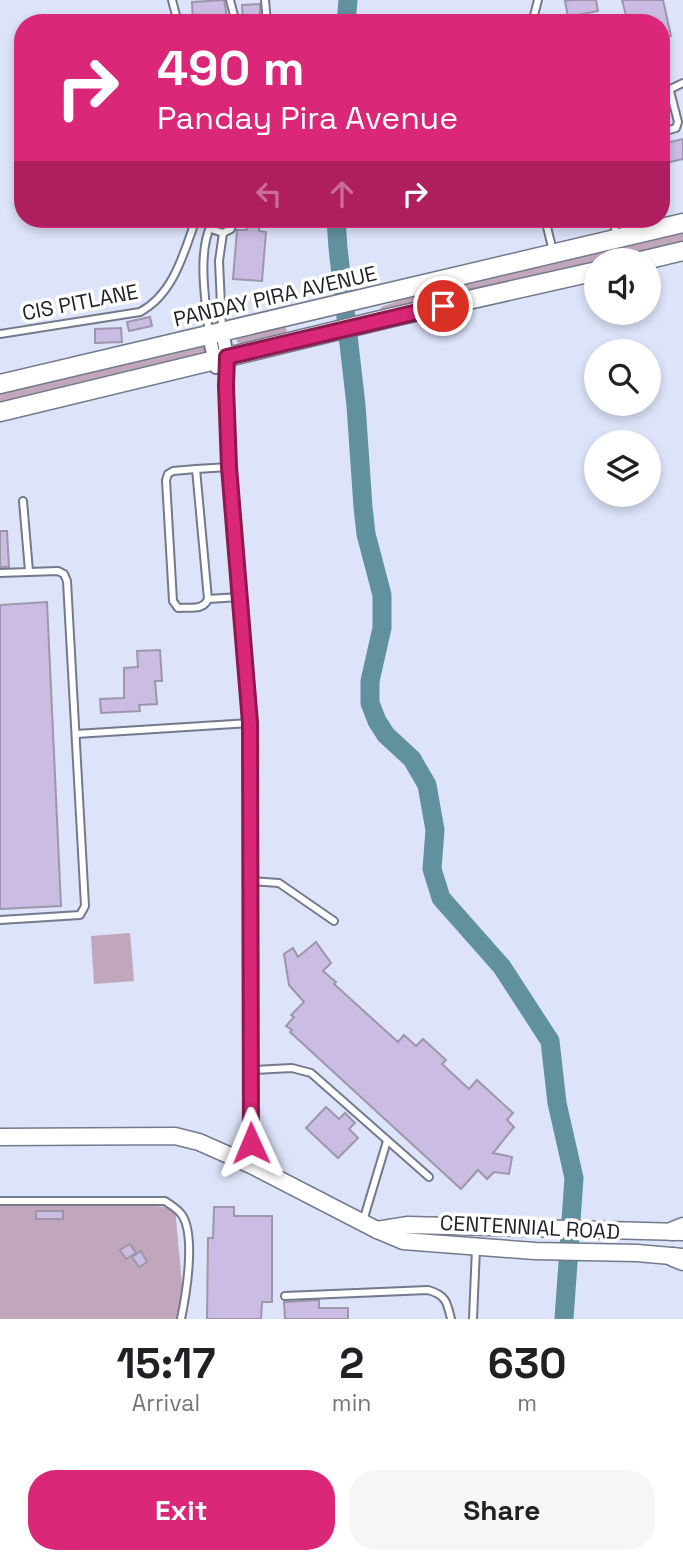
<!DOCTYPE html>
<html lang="en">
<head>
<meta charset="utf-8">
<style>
	:root { --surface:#fff; --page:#f6f6f6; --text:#202124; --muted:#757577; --accent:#db2777 }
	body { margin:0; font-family:"Space Grotesk",sans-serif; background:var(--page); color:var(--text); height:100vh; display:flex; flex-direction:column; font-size:26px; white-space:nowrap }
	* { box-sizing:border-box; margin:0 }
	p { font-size:23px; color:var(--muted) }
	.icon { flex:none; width:38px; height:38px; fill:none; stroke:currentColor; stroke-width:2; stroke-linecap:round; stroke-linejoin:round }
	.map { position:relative; height:1319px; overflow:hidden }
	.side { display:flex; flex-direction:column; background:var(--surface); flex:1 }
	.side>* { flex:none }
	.hud { position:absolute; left:14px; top:14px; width:656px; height:214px; border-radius:28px; box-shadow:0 4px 10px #0003; background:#db2777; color:#fff; overflow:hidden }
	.controls { position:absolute; left:584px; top:248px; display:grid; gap:14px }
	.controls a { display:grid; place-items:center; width:77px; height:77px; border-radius:50%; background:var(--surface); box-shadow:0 4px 10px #0003; font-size:35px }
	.pin { position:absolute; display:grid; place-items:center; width:60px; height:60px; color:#fff; margin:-30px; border:4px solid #fff; border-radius:50%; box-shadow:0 2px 7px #0007 }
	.me { position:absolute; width:77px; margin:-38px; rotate:359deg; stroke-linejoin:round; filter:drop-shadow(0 0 5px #0008) }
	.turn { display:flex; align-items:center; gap:24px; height:147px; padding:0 28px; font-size:32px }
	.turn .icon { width:91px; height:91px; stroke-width:2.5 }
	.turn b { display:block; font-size:49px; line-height:60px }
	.lanes { display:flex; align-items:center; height:66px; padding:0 28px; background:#0003; justify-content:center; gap:35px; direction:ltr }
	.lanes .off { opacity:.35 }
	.eta { display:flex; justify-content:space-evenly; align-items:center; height:119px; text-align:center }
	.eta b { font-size:42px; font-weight:600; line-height:49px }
	.action { display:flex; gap:14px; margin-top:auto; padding:14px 28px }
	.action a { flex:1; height:80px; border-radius:28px; background:var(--accent); color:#fff; font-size:28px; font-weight:600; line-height:80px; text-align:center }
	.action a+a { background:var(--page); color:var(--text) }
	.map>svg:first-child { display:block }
	.green { fill:#c0a7bc }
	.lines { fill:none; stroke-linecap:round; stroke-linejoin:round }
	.river { stroke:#61919e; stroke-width:19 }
	.building { fill:#cbbce3; stroke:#9e96aa; stroke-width:2 }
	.service-casing { stroke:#74798c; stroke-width:10 }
	.minor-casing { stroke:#74798c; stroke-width:16 }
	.tertiary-casing { stroke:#74798c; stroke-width:19 }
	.secondary-casing { stroke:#74798c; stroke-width:21 }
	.service { stroke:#fff; stroke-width:6 }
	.minor { stroke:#fff; stroke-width:12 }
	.tertiary { stroke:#fff; stroke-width:16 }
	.secondary { stroke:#fff; stroke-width:18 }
	.route-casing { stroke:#8e194d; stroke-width:18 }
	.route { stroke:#db2777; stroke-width:12 }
	.labels { text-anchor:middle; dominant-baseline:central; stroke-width:7; stroke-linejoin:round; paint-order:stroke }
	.street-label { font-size:21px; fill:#1e2027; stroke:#fff }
</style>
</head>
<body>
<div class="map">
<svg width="683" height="1319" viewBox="0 0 683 1319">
	<rect width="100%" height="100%" fill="#dde3f8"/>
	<!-- green -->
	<g class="green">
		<path d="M683,231V242L382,311L381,307L435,288Z"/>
		<path d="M286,327L287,333L242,343H238L236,339L240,336Z"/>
		<path d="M204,343L210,350L205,355L0,402V389Z"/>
		<path d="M130,933L134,981L94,984L91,936Z"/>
		<path d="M0,1201H110L175,1208L184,1306L181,1319H0Z"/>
	</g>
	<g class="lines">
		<!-- river -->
		<g class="river">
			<path d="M346,23L348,0"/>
			<path d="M336,219L338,248L356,405L363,507L366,534L382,595V628L370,681V703L377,721L386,735L412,759L427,785L435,830L432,869L441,898L502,967L550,1041L557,1103L574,1178L564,1319"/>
		</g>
	</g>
	<!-- building -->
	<g class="building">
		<path d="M224,0L228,23H193L192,2Z"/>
		<path d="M571,0H596L598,11L568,17L565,1Z"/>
		<path d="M622,0H663L671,36L662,38V23H628Z"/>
		<path d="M260,4V23H243L242,5Z"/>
		<path d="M683,139V159L662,164V144Z"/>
		<path d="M248,220L260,221L259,231L266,232L262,281L233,279L237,230H247Z"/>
		<path d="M150,317L152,326L129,331L127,322Z"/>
		<path d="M121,328L122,342L95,343V329Z"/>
		<path d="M0,531H7L9,567H0Z"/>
		<path d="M47,602L61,906L0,909V605Z"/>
		<path d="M160,650L162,681H155L157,704L139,705L140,711L101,713L100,699L124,698V668L138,667L137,651Z"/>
		<path d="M316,942L331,963L323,971L336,982L334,984L398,1042L404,1035L416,1046L423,1039L446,1060L442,1064L469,1089L477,1080L513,1113L507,1120L514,1127L493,1153L512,1157L509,1174L494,1172L487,1179L478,1170L461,1189L290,1032L292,1030L286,1026L294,1017L291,1015L304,1002L289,985L284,954L293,948L298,957Z"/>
		<path d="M326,1107L339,1119L345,1113L355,1123L349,1129L358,1138L338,1158L306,1128Z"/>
		<path d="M214,1207H234V1216H272V1302H262L261,1319H207L208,1238H213Z"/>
		<rect x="36" y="1211" width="27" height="8"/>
		<path d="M130,1244L136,1253L126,1259L120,1250Z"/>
		<path d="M141,1251L147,1262L139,1267L132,1257Z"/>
		<path d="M319,1300V1308H348V1319H285L284,1302Z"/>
	</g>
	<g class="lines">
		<defs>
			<g id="service">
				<path d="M172,0L178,23"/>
				<path d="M230,0L236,23"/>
				<path d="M265,0L267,23"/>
				<path d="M532,23L538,0"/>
				<path d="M662,93L683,83"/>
				<path d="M662,132L676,128L678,122L670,91"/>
				<path d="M210,219L214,230L223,233L231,229L234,219"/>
				<path d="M545,219L553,251"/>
				<path d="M613,219L617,238"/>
				<path d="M222,328L219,261L223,233"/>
				<path d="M0,334L140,312C174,294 184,252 196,219"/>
				<path d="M209,335C206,303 197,254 211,225"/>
				<path d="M229,467L196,469L208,599L240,597"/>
				<path d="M196,469L173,471L168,474L166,480L173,601L178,608C190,607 203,611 208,599"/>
				<path d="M23,501L29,571"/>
				<path d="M0,573L58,571L64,574L67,581L85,906L80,915L0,920"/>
				<path d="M76,734L250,723"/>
				<path d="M250,881L279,883L334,921"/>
				<path d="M252,1070L292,1068L311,1073L429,1177"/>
				<path d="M0,1201H165C171,1205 178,1209 182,1215C196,1236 186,1295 181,1319"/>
				<path d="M363,1221L387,1141"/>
				<path d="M285,1296L428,1290C446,1295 447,1302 451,1319"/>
				<path d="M473,1319L476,1248"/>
			</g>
			<g id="minor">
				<path d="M222,331L227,357L226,386L229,467L250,723L251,1165"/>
				<path d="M209,335L216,367"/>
			</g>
			<g id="tertiary">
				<path d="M0,1137L175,1136L199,1142L251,1165L377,1230L403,1241L535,1251L637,1253L683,1257"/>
				<path d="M377,1230L408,1225L683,1232"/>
			</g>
			<g id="secondary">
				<path d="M641,261L683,251"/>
				<path d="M0,384L683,223"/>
				<path d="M0,412L393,317L597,271"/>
				<path d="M673,1231L683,1227"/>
				<path d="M673,1257L683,1261"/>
			</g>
		</defs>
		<!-- service casing -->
		<use href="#service" class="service-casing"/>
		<!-- minor casing -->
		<use href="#minor" class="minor-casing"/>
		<!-- tertiary casing -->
		<use href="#tertiary" class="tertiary-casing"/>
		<!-- secondary casing -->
		<use href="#secondary" class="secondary-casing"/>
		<!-- service -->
		<use href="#service" class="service"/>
		<!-- minor -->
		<use href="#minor" class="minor"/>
		<!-- tertiary -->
		<use href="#tertiary" class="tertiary"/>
		<!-- secondary -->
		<use href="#secondary" class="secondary"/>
	</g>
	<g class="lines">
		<defs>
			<path id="route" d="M251,1143L250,723L229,467L226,386L227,357L443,306"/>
		</defs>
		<!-- route casing -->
		<use href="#route" class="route-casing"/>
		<!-- route -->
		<use href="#route" class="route"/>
	</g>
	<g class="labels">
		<!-- street labels -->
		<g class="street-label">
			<text transform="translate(275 296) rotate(-13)">PANDAY PIRA AVENUE</text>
			<text transform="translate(80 302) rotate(-11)">CIS PITLANE</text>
			<text transform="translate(530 1227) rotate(3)">CENTENNIAL ROAD</text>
		</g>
	</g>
</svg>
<div class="controls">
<a><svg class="icon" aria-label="sound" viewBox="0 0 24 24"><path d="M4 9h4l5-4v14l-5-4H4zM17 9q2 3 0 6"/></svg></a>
<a><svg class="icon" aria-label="search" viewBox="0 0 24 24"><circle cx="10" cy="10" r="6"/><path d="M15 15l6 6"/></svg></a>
<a><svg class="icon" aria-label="layers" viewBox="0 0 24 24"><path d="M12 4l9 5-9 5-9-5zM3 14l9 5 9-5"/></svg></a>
</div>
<div class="pin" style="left:443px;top:306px;background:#d93025"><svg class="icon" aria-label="arrive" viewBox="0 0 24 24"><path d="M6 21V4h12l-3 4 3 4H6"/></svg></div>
<svg class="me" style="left:251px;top:1143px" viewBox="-20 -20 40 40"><path d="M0-17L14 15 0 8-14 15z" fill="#db2777" stroke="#fff" stroke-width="4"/></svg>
<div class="hud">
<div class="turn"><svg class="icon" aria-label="right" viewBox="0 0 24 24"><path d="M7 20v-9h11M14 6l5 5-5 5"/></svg><div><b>490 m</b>Panday Pira Avenue</div></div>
<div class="lanes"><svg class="icon off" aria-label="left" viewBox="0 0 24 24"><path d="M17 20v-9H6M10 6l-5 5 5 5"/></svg><svg class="icon off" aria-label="ahead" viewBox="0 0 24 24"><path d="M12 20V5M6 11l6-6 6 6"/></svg><svg class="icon" aria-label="right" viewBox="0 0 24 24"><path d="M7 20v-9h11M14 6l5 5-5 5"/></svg></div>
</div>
</div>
<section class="side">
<div class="eta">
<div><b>15:17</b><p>Arrival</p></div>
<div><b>2</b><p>min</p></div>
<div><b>630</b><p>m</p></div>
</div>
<div class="action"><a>Exit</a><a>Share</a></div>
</section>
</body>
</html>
